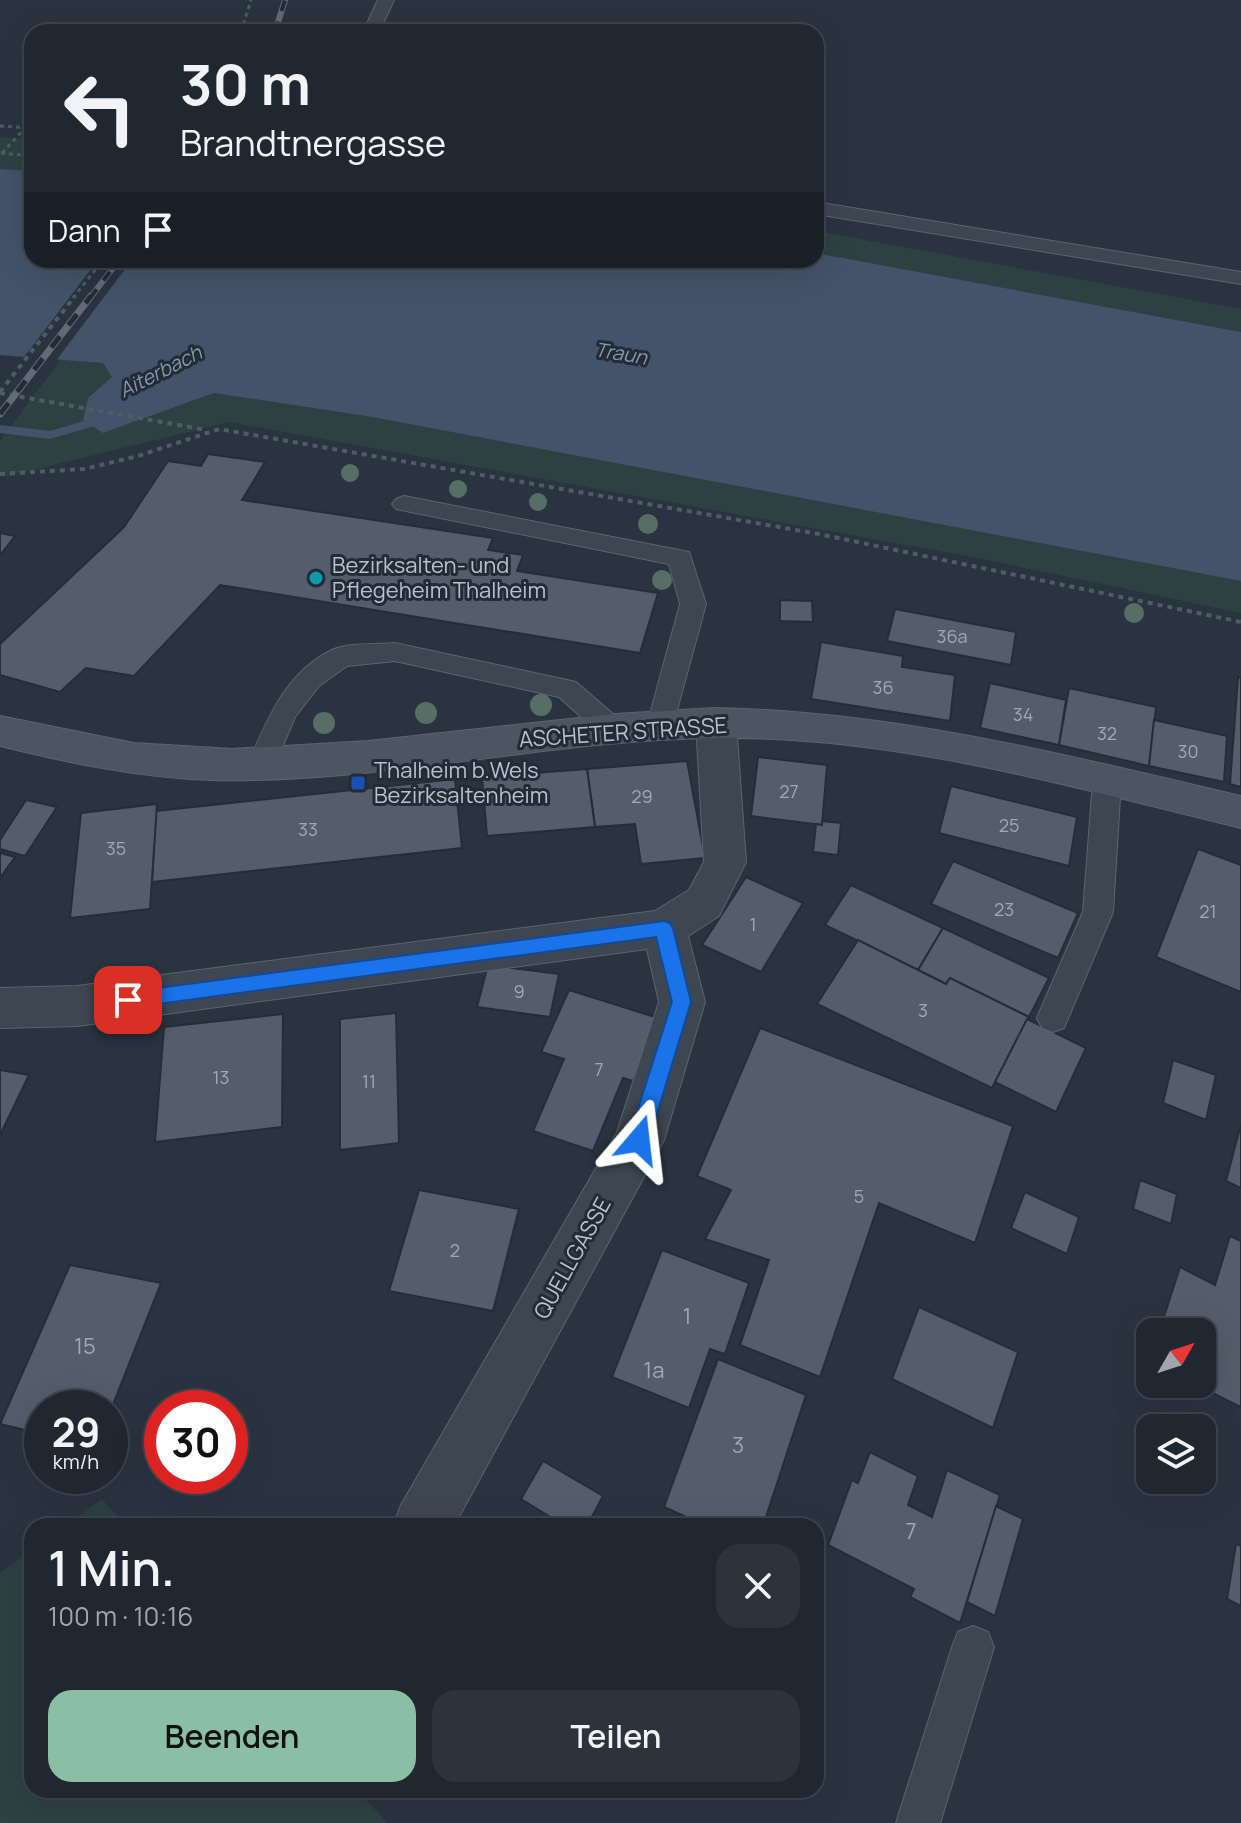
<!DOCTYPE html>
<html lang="de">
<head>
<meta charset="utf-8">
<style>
	:root { --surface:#202731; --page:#2d333d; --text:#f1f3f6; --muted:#a2a5ab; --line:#3d444d; --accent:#8abfa5 }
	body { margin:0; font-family:Manrope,sans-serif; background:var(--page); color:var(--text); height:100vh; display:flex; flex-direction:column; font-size:30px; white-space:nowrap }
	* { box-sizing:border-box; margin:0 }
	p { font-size:26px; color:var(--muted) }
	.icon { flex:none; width:44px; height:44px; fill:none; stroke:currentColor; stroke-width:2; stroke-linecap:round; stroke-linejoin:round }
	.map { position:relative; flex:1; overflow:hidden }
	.sheet { position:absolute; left:24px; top:1518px; width:800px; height:280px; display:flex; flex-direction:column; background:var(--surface); border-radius:24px; box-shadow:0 8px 32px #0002,0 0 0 2px var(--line) }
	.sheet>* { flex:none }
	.banner { position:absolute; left:24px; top:24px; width:800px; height:244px; border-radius:24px; box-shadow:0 8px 32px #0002,0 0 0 2px var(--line); background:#202731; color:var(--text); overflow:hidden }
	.needle { width:52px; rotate:51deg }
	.controls { position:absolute; left:1136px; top:1318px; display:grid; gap:16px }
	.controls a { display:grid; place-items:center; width:80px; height:80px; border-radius:16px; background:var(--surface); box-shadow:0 8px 32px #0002,0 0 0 2px var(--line); font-size:40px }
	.speed { position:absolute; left:24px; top:1390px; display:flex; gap:16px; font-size:40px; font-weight:700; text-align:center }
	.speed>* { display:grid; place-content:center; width:104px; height:104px; border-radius:50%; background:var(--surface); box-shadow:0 8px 32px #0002,0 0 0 2px var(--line); line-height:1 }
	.speed small { font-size:20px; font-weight:400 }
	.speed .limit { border:12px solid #d22; background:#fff; color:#111 }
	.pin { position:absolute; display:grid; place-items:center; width:68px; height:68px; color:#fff; margin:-34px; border-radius:16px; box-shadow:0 4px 12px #0006 }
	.me { position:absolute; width:88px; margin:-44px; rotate:17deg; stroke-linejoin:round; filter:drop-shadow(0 0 6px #0008) }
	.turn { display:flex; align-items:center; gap:28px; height:168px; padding:0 24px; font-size:36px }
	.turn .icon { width:104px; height:104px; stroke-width:2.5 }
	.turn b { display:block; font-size:56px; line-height:68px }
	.then { display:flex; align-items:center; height:76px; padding:0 24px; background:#0003; gap:16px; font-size:30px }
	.round { display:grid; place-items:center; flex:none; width:84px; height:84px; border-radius:24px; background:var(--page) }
	.head { display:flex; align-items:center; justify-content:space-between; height:136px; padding:0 24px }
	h1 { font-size:48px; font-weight:600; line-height:60px }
	.button { display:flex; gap:16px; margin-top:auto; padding:16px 24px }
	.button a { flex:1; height:92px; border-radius:24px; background:var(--accent); color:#111; font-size:32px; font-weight:600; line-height:92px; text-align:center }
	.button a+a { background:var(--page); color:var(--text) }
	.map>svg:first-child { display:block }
	.green { fill:#2d4143 }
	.water { fill:#44536a }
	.pier { fill:#2a3441 }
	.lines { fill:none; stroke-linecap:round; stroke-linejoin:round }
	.stream { fill:#44536a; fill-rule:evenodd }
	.building { fill:#545d6b; stroke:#252d38; stroke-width:2 }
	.lane-casing { stroke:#5c646e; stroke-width:2 }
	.street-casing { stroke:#5c646e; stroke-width:2 }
	.secondary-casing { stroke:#5c646e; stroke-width:2 }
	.path-far1 { stroke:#4c5e61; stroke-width:3; stroke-dasharray:4 4; stroke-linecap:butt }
	.path { stroke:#4c5e61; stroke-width:4; stroke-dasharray:5 5; stroke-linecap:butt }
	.lane { fill:#3e4651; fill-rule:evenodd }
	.street { fill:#3e4651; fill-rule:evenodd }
	.secondary { fill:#4d5563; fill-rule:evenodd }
	.rail-far1-casing { stroke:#616a77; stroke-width:6 }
	.rail-casing { stroke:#616a77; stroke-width:7 }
	.rail-far1 { stroke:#232b36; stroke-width:4; stroke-dasharray:11; stroke-linecap:butt }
	.rail { stroke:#232b36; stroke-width:5; stroke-dasharray:14; stroke-linecap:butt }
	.tree { fill:#576e66 }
	.route { fill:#1a73e8; stroke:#114b97; stroke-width:2 }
	.culture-dot { fill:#0f9aa8; stroke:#232b36; stroke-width:3 }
	.transit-dot { fill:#1a4fb4; stroke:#232b36; stroke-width:3 }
	.labels { text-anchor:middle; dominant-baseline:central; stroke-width:6; stroke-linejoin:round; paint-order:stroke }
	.number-label { font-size:18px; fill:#a1a8b3 }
	.far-water-label { font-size:20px; font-style:italic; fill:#8697af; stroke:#232b36 }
	.poi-label { font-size:22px; fill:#bbc1cb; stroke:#232b36; text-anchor:start }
	.street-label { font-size:22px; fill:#bbc1cb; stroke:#232b36 }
	.near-number-label { font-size:22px; fill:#a1a8b3 }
</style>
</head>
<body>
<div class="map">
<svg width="1241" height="1823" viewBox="0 0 1241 1823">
	<rect width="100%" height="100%" fill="#2a3441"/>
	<!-- green -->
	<g class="green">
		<path d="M0,137L32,139V171L0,169Z"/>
		<path d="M816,231L1241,309V332L816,253Z"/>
		<path d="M61,359L103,363L112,377L88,398L103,433L214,393L372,417L1241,581V613L978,558L229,422L8,476L0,475V441Z"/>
		<path d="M102,1499L126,1526H65Z"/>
		<path d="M32,1550V1790H358L387,1823H0V1573Z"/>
	</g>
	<!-- water -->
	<path class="water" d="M0,169L32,171V260H816V253L1241,332V581L372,417L214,393L103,433L83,420L88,398L112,377L103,363L0,355Z"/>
	<!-- pier -->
	<path class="pier" d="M98,260H132L55,362L21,361Z"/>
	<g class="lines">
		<!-- stream -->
		<path class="stream" d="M108,414L112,415V421L50,439L0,433V425L50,431Z"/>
	</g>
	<!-- building -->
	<g class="building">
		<path d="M208,454L265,462L242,500L493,538L488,550L523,555L517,571L658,593L640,653L220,585L134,676L86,668L60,692L0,675V644L124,527L168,461L201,466Z"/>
		<path d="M0,533L15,536L1,554H0Z"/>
		<path d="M780,600L812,601L813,622L780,621Z"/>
		<path d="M895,609L1016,632L1011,665L887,641Z"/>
		<path d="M821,642L903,656L902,667L955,675L950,721L811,699Z"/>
		<path d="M1238,677L1241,678V787L1230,784Z"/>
		<path d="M990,683L1066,700L1059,745L980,728Z"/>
		<path d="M1069,688L1156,707L1149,766L1059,745Z"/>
		<path d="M1154,720L1227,736L1224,782L1149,766Z"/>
		<path d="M758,757L827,765L822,825L751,816Z"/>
		<path d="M687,761L705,858L641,864L635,824L595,827L587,769Z"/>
		<path d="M587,769L595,827L487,836L482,777Z"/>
		<path d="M455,779L462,848L152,882L156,811Z"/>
		<path d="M951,786L1077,817L1069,866L939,833Z"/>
		<path d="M26,800L57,807L25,856L0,849V840Z"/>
		<path d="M157,804L150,909L70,918L81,813Z"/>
		<path d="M822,821L841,823L838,855L813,852L816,824L822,825Z"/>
		<path d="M1198,849L1241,865V992L1156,957Z"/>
		<path d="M0,853L15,857L0,878Z"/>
		<path d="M953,861L1078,913L1058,958L931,904Z"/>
		<path d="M746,877L803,903L761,972L702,945Z"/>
		<path d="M851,885L943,928L918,970L825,925Z"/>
		<path d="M943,928L1049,978L1029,1017L950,978L946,984L918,970Z"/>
		<path d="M858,940L946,984L950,978L1029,1017L992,1088L817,1004Z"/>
		<path d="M488,965L559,974L550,1017L477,1007Z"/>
		<path d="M569,990L658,1018L633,1081L623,1078L593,1151L533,1131L564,1059L541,1052Z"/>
		<path d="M396,1013L399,1143L340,1150V1019Z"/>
		<path d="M283,1014L282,1127L155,1142L164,1027Z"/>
		<path d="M1027,1019L1086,1048L1056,1112L995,1082Z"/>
		<path d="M760,1028L1013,1126L975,1243L879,1203L820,1377L740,1345L769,1260L705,1239L731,1190L697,1176Z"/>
		<path d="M1173,1060L1216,1075L1206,1120L1163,1103Z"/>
		<path d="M0,1070L29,1075L0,1135Z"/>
		<path d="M1241,1124V1188L1226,1181Z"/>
		<path d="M1140,1180L1177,1194L1171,1224L1133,1209Z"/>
		<path d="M419,1190L519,1209L493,1311L389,1291Z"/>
		<path d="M1025,1192L1079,1217L1067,1254L1011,1228Z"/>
		<path d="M1230,1236L1241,1241V1407L1194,1384H1202V1332H1159L1180,1267L1215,1285Z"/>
		<path d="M662,1250L749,1283L725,1354L710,1349L689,1408L612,1377Z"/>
		<path d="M70,1265L161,1283L110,1412V1408H42V1434L0,1424Z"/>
		<path d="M919,1307L1018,1352L993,1428L892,1379Z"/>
		<path d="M718,1359L806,1395L763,1526H706L664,1507Z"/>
		<path d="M870,1452L918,1476L908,1505L932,1517L947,1470L1000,1495L960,1623L910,1597L914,1589L828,1545L852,1480L858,1483Z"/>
		<path d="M543,1461L603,1496L587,1526H565L521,1499Z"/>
		<path d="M996,1506L1023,1519L995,1616L967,1602Z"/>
		<path d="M1236,1544L1241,1546V1606L1227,1599Z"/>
	</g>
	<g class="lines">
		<defs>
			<g id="lane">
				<path d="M378,0H394L379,32H363Z"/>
				<path d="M816,202L1241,272V284L816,214Z"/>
				<path d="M404,496L689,552L706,604L671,732L661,735L651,732L647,725L680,604L669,564L396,509L392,504L396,499Z"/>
				<path d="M395,643L576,682L621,721L625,728L621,735L611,738L601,735L559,697L395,661L347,666L319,686L295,717L272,771L262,774L252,771L248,764C267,720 286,672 332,650C350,642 376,645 395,643Z"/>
				<path d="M1107,770L1117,773L1121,781L1113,912L1064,1028L1053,1032L1042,1028L1037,1018L1083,912L1093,781L1097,773Z"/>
				<path d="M973,1626L988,1632L994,1647L940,1823H896L952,1647L958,1632Z"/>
			</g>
			<path id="street" d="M716,708L730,713L736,723L746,862L719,916L688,936L705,1002L664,1140L454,1526H393L401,1505L617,1132L659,1002L647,949L77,1026L0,1028V988L77,986L655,911L689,890L704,862L696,723L702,713Z"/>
			<path id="secondary" d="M714,708C894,711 1066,755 1241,796V828C1068,786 893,735 714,738C546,740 380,784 211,780C140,778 69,763 0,746V716L134,743L232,749L368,741L615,714Z"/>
		</defs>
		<!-- lane casing -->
		<use href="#lane" class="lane-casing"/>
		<!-- street casing -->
		<use href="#street" class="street-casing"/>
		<!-- secondary casing -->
		<use href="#secondary" class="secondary-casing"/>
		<!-- path-far1 -->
		<g class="path-far1">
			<path d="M241,32L251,0"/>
			<path d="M0,126L32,128"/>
			<path d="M1,153L32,156"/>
			<path d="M2,153L26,127"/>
			<path d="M73,298L103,260"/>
		</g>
		<!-- path -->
		<g class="path">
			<path d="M0,392L75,296"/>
			<path d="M0,393L206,430"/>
			<path d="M0,474L84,469L138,456L219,429L819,534L1241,622"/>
		</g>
		<!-- lane -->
		<use href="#lane" class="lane"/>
		<!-- street -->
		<use href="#street" class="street"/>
		<!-- secondary -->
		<use href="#secondary" class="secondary"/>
		<defs>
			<g id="rail-far1">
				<path d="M275,32L285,0"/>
				<path d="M90,298L119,260"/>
			</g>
			<path id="rail" d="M0,414L91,296"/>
		</defs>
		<!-- rail-far1 casing -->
		<use href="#rail-far1" class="rail-far1-casing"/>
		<!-- rail casing -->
		<use href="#rail" class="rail-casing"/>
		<!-- rail-far1 -->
		<use href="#rail-far1" class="rail-far1"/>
		<!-- rail -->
		<use href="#rail" class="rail"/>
	</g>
	<!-- trees -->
	<g class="tree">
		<circle cx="350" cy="473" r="9"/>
		<circle cx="458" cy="489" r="9"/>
		<circle cx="538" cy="502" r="9"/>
		<circle cx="648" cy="524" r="10"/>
		<circle cx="662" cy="580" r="10"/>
		<circle cx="1134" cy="613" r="10"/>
		<circle cx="541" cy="705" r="11"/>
		<circle cx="426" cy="713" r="11"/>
		<circle cx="324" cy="723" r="11"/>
	</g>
	<!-- route -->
	<path class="route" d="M664,921L670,923L673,928L691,1002L649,1140L646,1147L639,1149L631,1147L628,1140L672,1002L656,937L128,1008L121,1006L119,1000L121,994L128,992Z"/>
	<!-- markers -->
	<circle class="culture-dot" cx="316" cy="578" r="8"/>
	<rect class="transit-dot" x="350" y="775" width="16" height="16" rx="4"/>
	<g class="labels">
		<!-- number labels -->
		<g class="number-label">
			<text x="952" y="636">36a</text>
			<text x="883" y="687">36</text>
			<text x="1023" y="714">34</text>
			<text x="1107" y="733">32</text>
			<text x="1188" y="751">30</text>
			<text x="789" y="791">27</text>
			<text x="642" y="796">29</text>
			<text x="1009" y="825">25</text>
			<text x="308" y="829">33</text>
			<text x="116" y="848">35</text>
			<text x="1004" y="909">23</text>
			<text x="1208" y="911">21</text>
			<text x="753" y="924">1</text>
			<text x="519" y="991">9</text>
			<text x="923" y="1010">3</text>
			<text x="599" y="1069">7</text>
			<text x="221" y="1077">13</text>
			<text x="369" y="1081">11</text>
			<text x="859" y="1196">5</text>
			<text x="455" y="1250">2</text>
		</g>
		<!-- far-water labels -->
		<g class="far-water-label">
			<text transform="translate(621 353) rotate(9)">Traun</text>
			<text transform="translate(160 371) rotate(-27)">Aiterbach</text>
		</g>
		<!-- poi labels -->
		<g class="poi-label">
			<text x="332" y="565">Bezirksalten- und<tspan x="332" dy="25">Pflegeheim Thalheim</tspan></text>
			<text x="374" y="770">Thalheim b.Wels<tspan x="374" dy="25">Bezirksaltenheim</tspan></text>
		</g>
		<!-- street labels -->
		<g class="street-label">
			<text transform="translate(623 732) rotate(-4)">ASCHETER STRASSE</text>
			<text transform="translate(572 1258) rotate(-61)">QUELLGASSE</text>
		</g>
		<!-- near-number labels -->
		<g class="near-number-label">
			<text x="687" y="1316">1</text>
			<text x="85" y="1346">15</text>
			<text x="654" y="1370">1a</text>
			<text x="738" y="1445">3</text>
			<text x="911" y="1531">7</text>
		</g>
	</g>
</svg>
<div class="controls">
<a><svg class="needle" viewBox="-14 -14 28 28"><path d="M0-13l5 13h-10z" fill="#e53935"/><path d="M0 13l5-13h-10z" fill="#a2a5ab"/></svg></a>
<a><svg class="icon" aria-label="layers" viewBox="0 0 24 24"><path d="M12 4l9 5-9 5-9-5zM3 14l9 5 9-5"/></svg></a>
</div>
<div class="speed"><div>29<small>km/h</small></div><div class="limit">30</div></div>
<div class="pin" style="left:128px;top:1000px;background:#d93025"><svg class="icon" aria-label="arrive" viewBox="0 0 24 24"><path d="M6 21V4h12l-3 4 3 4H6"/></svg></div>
<svg class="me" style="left:639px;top:1140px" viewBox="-20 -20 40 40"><path d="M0-17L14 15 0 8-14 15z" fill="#1a73e8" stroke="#fff" stroke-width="4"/></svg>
<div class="banner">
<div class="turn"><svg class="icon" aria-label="left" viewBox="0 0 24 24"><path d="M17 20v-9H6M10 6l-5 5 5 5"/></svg><div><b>30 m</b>Brandtnergasse</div></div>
<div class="then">Dann<svg class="icon" aria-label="arrive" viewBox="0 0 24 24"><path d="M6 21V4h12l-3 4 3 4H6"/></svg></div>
</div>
<section class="sheet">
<div class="head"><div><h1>1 Min.</h1><p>100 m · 10:16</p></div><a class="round"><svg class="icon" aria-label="close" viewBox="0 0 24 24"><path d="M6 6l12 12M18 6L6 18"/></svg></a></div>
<div class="button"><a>Beenden</a><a>Teilen</a></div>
</section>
</div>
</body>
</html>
